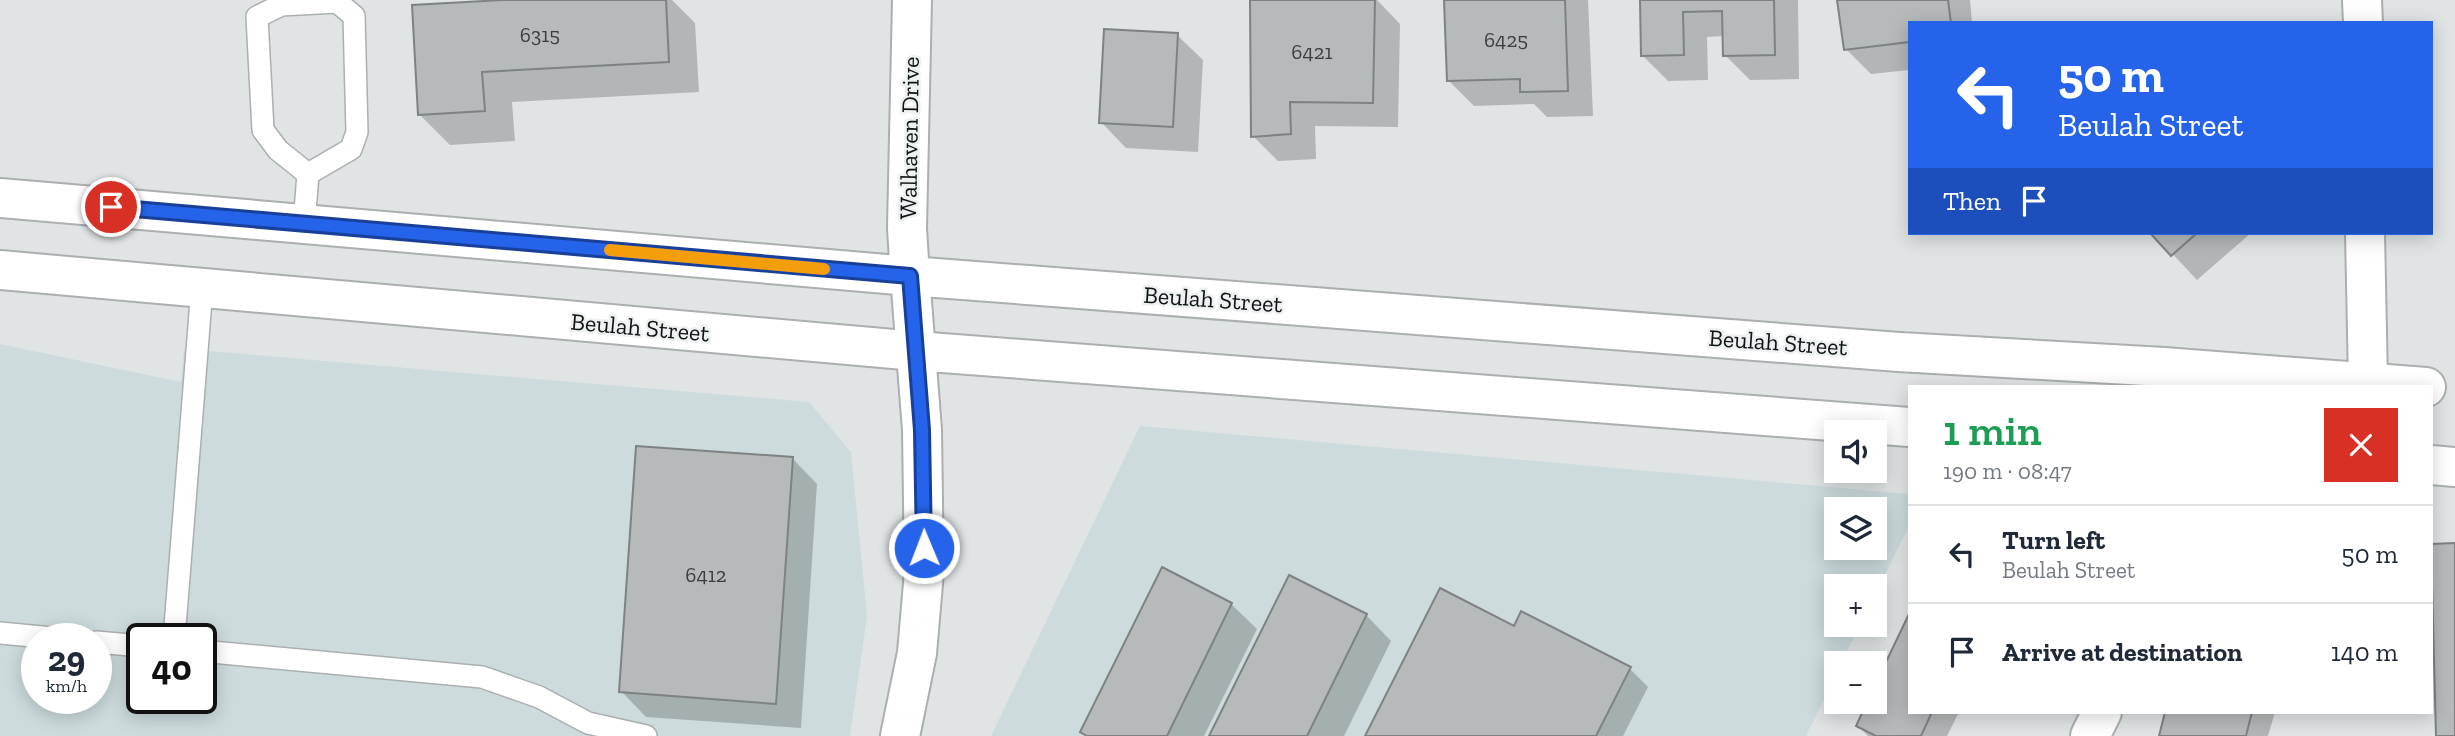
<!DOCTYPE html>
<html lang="en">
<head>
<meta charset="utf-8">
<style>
	:root { --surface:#fff; --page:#f6f6f7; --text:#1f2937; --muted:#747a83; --line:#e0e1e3 }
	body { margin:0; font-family:"Zilla Slab",serif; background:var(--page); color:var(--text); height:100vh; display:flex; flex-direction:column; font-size:26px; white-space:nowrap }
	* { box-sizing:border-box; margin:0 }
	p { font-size:23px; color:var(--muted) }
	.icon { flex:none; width:38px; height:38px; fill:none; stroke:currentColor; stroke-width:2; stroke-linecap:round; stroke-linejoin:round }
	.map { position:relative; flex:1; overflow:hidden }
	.panel { position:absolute; left:1908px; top:385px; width:525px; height:329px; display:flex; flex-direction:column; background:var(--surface); border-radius:0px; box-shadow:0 4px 18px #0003 }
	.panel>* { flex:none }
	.top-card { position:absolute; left:1908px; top:21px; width:525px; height:214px; border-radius:0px; box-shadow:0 4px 18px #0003; background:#2563eb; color:#fff; overflow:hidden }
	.fabs { position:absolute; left:1824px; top:420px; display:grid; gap:14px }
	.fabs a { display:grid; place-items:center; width:63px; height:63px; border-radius:0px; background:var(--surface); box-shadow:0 4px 18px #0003; font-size:35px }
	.speed { position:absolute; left:21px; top:623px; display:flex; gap:14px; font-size:35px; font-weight:700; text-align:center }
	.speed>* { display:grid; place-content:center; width:91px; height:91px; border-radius:50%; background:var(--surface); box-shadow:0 4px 18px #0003; line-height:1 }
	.speed small { font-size:18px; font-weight:400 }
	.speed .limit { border:4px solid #111; border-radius:10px; background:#fff; color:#111 }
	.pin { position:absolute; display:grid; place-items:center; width:60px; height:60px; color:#fff; margin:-30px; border:4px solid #fff; border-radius:50%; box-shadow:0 2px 7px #0007 }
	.me { position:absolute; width:77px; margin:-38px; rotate:359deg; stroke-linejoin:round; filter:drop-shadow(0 0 5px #0008) }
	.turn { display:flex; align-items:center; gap:24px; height:147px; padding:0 35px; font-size:32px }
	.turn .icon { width:91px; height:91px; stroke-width:2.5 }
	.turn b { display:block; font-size:49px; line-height:60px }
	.then { display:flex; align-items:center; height:66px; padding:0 35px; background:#0003; gap:14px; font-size:26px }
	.round { display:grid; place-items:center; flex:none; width:74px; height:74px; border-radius:0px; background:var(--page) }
	.summary { display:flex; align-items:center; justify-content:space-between; height:119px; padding:0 35px }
	h1 { font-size:42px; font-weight:600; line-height:52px; color:#1e9e55 }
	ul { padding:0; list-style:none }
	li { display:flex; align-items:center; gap:21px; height:98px; padding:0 35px; border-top:2px solid var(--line) }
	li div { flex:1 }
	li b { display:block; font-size:26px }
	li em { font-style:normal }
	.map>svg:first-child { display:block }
	.built { fill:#cddbdd; fill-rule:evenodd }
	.shadow { fill:#0003 }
	.building { fill:#b6baba; stroke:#7e8282; stroke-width:2 }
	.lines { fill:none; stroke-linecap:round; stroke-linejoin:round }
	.service-casing { stroke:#abafaf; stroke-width:24 }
	.minor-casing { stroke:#abafaf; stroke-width:42 }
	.tertiary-casing { stroke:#abafaf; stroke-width:42 }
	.secondary-casing { stroke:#abafaf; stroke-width:42 }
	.service { stroke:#fff; stroke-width:21 }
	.minor { stroke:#fff; stroke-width:38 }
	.tertiary { stroke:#fff; stroke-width:38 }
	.secondary { stroke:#fff; stroke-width:38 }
	.route-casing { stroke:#184099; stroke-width:18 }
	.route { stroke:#2563eb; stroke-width:12 }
	.slow { stroke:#f59e0b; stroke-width:12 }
	.labels { text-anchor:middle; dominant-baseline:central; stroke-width:5; stroke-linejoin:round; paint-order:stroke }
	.number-label { font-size:21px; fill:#3b3e3e }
	.street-label { font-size:24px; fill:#121414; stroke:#edf1f2 }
</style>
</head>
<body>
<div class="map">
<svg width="2455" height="736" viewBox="0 0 2455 736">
	<rect width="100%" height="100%" fill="#e0e4e5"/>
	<!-- built -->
	<g class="built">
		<path d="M0,344L181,382L184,349L809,402L851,452L867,616L850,736H0ZM37,639H96V698H37ZM142,639H201V698H142Z"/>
		<path d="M1140,426L1909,494V526L1874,597V586H1836V625H1860L1841,663H1836V675L1806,736H991ZM1836,509H1874V548H1836Z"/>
	</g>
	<!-- shadow -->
	<g class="shadow">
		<path d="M533,0H672L695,23L699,92L512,102L515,141L450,145L420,115Z"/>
		<path d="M1251,0H1377L1400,24L1398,127L1315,126L1316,159L1278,161L1253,136Z"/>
		<path d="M1446,0H1588L1593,116L1547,117L1534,104L1474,106L1449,81Z"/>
		<path d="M1642,0H1798L1799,79L1750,80L1725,55V36L1707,37L1708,80L1668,81L1643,56Z"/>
		<path d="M1839,0H1970L1972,23H1909V70L1871,74L1846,49Z"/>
		<path d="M1177,35L1203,60L1198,152L1126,148L1101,122Z"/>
		<path d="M2153,233H2251L2197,280Z"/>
		<path d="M792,458L817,484L801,728L646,717L621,691Z"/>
		<path d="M1231,604L1257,629L1204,736H1086L1082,732Z"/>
		<path d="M1366,615L1391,641L1344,736H1211Z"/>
		<path d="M1909,618V712H1959L1947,736H1868L1858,726L1869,702H1874V691Z"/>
		<path d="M1514,628L1630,669L1648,687L1623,736H1367Z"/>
		<path d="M2167,712H2275L2268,736H2161Z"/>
	</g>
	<!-- building -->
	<g class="building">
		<path d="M502,0H666L669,62L482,72L485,111L418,115L412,5Z"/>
		<path d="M1250,0H1375L1373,103L1290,102L1291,134L1251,137Z"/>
		<path d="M1444,0H1565L1568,91L1520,92V79L1447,81Z"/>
		<path d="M1640,0H1774L1775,55L1723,56L1722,11L1683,12L1684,55L1641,56Z"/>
		<path d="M1837,0H1948L1951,23H1909V42L1844,50Z"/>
		<path d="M1104,29L1178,33L1173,127L1099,123Z"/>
		<path d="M2150,233H2197L2171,256Z"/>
		<path d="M636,446L793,457L776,704L619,692Z"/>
		<path d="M2455,543V736H2436L2431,544Z"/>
		<path d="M1162,567L1232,603L1167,736H1087L1080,732Z"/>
		<path d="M1289,575L1367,614L1307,736H1209Z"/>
		<path d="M1440,588L1514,626L1521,611L1631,667L1596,736H1365Z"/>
		<path d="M1909,614V712H1932L1921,736H1876L1856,726L1867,702H1874V687Z"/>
		<path d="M2165,712H2252L2246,736H2159Z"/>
	</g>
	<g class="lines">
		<defs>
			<g id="service">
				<path d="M337,2L354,16L357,132L351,149L308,174L278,150L263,130L257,17L281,5Z"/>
				<path d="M304,224L308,174"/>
				<path d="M0,633L63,639"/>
				<path d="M174,639L202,288"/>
				<path d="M96,642L142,646"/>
				<path d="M201,651L482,677L539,697L588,723L646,736"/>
			</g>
			<g id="minor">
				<path d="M2362,0L2363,23"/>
				<path d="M2365,233L2368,382"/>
				<path d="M910,276L907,228L912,0"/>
				<path d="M2090,736L2102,712"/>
			</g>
			<path id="tertiary" d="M900,736L917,653L924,572L922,430L910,276"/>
			<g id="secondary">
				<path d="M0,198L910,276L1899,352L2164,367L2426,387"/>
				<path d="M0,270L916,351L1909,427"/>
				<path d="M2431,465L2455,467"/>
			</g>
		</defs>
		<!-- service casing -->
		<use href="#service" class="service-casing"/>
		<!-- minor casing -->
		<use href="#minor" class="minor-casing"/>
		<!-- tertiary casing -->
		<use href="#tertiary" class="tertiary-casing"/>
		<!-- secondary casing -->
		<use href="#secondary" class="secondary-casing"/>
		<!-- service -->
		<use href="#service" class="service"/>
		<!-- minor -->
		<use href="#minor" class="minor"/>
		<!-- tertiary -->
		<use href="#tertiary" class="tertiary"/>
		<!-- secondary -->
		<use href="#secondary" class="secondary"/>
	</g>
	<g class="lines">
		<defs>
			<path id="route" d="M111,207L910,276L922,430L924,548"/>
		</defs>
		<!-- route casing -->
		<use href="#route" class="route-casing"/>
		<!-- route -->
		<use href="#route" class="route"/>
		<!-- slow -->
		<path class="slow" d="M610,250L824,269"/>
	</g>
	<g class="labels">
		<!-- number labels -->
		<g class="number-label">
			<text x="540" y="34">6315</text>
			<text x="1506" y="39">6425</text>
			<text x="1312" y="51">6421</text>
			<text x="706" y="574">6412</text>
		</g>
		<!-- street labels -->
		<g class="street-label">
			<text transform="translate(909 138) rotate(-89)">Walhaven Drive</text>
			<text transform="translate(1213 299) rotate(4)">Beulah Street</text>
			<text transform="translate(640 327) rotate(5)">Beulah Street</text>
			<text transform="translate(1778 342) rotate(4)">Beulah Street</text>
		</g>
	</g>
</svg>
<div class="fabs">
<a><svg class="icon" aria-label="sound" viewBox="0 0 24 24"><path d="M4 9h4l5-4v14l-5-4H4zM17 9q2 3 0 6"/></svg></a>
<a><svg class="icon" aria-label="layers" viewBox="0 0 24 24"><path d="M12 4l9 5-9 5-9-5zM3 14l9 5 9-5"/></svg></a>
<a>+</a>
<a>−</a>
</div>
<div class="speed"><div>29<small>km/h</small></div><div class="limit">40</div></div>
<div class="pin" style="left:111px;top:207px;background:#d93025"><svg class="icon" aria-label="arrive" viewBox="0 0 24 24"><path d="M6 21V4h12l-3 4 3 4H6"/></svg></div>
<svg class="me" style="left:924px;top:548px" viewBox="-20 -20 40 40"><circle r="17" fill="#2563eb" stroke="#fff" stroke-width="3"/><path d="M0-11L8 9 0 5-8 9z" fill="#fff"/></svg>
<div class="top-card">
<div class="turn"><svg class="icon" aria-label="left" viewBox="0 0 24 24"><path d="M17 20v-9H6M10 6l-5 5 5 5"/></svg><div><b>50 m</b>Beulah Street</div></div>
<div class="then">Then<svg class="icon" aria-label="arrive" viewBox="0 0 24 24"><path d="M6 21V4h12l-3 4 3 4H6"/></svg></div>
</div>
<section class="panel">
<div class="summary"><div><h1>1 min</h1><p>190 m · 08:47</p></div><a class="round" style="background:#d93025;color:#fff"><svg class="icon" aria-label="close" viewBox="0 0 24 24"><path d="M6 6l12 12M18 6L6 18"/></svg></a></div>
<ul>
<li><svg class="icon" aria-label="left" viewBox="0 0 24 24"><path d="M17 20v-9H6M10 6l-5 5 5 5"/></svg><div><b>Turn left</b><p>Beulah Street</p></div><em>50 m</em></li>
<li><svg class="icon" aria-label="arrive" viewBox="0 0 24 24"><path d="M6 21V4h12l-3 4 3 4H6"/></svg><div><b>Arrive at destination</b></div><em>140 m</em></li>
</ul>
</section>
</div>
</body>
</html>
